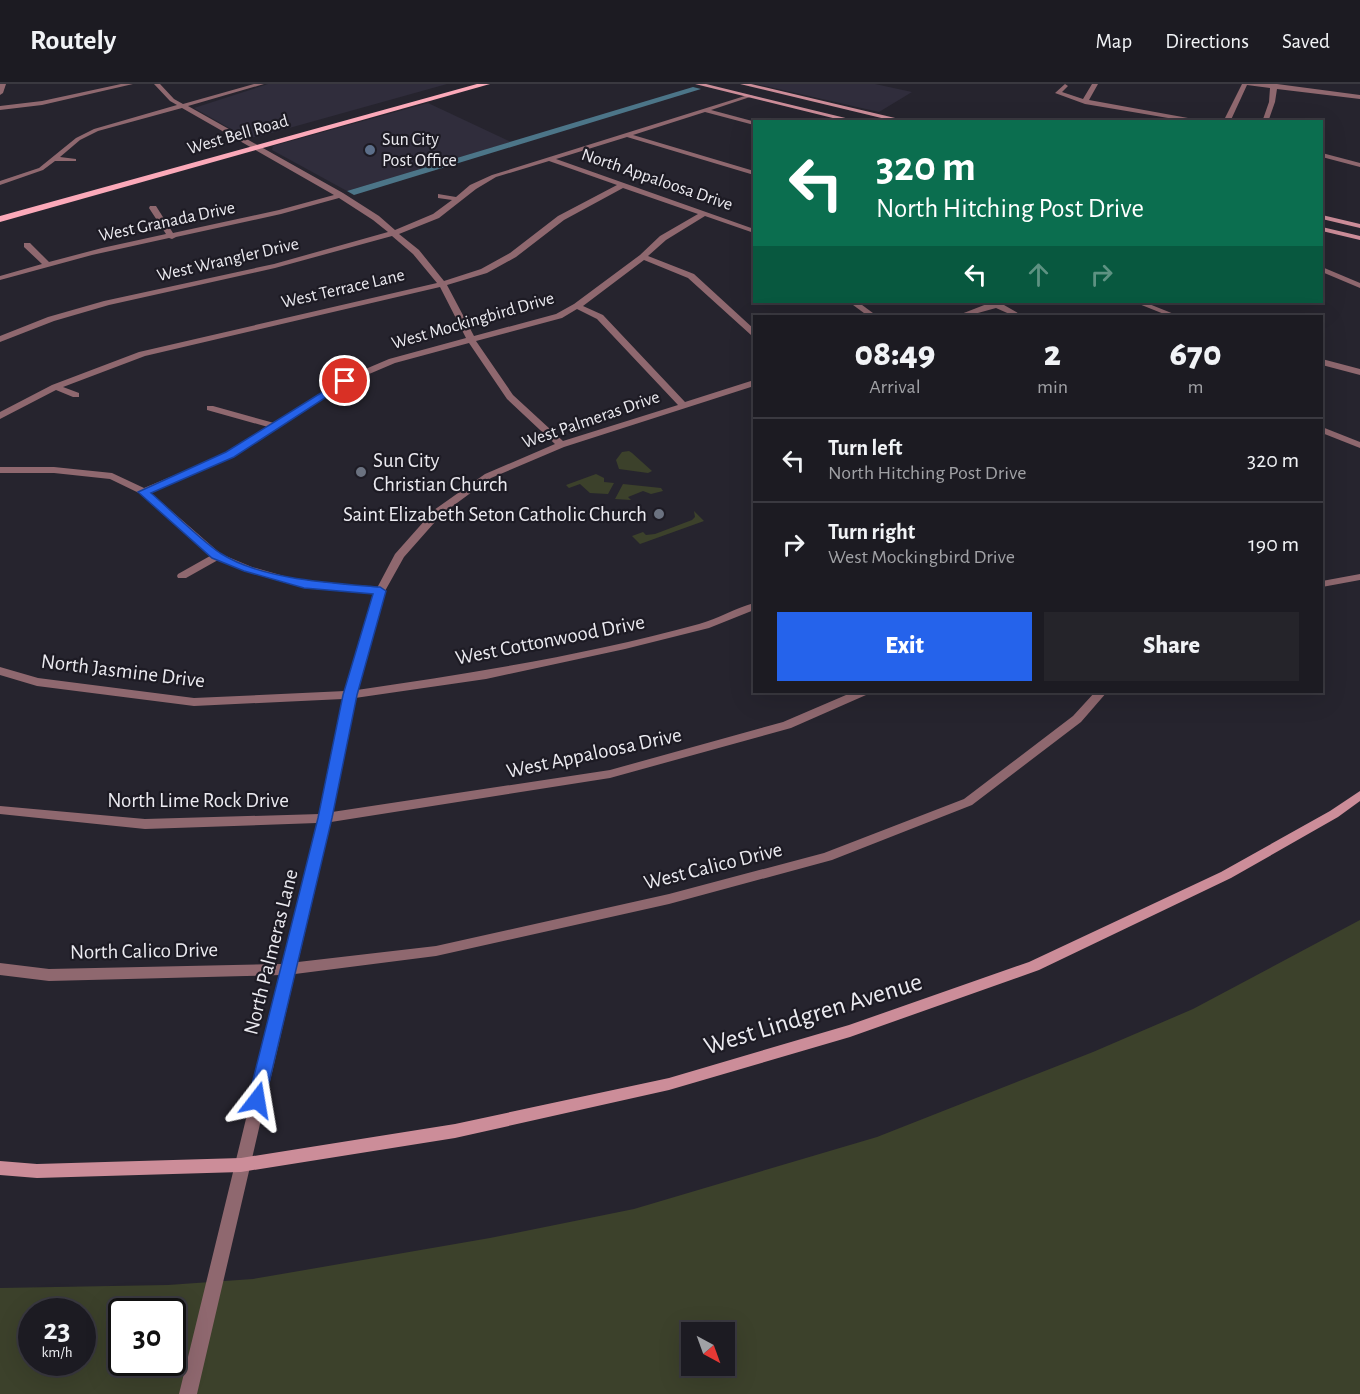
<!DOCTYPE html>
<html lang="en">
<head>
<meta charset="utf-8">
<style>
	:root { --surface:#1c1b22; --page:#25242a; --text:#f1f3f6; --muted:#a0a1a5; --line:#3a3940; --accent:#2563eb }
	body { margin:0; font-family:"Alegreya Sans",sans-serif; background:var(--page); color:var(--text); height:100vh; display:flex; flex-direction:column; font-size:22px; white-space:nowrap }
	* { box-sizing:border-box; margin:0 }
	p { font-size:20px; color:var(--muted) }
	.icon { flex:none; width:33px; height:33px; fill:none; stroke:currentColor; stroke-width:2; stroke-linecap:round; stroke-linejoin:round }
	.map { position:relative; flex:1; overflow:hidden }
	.sheet { position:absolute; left:753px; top:231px; width:570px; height:378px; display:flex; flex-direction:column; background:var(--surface); border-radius:0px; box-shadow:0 6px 24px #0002,0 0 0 2px var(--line) }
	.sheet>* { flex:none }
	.hud { position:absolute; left:753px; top:36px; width:570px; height:183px; border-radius:0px; box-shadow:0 6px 24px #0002,0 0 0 2px var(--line); background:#0b6e4f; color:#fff; overflow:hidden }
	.needle { width:39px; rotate:139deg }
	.fabs { position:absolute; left:681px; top:1238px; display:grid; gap:12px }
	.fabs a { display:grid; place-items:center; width:54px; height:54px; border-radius:0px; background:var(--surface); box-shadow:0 6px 24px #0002,0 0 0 2px var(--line); font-size:30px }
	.speed { position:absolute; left:18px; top:1214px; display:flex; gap:12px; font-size:30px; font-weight:700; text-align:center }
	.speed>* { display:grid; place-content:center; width:78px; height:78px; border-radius:50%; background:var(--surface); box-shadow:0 6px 24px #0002,0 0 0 2px var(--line); line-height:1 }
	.speed small { font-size:15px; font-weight:400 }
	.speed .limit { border:3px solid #111; border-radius:9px; background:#fff; color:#111 }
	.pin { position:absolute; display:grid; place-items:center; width:51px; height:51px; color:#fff; margin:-26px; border:3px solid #fff; border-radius:50%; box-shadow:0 2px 6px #0007 }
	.me { position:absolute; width:66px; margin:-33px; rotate:14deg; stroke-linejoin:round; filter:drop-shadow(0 0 4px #0008) }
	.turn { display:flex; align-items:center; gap:21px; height:126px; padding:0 24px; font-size:27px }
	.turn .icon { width:78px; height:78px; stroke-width:2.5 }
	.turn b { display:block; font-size:42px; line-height:51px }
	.lanes { display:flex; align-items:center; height:57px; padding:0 24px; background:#0003; justify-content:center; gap:30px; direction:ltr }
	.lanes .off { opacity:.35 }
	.eta { display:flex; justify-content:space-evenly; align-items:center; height:102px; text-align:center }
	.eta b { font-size:36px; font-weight:800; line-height:42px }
	.action { display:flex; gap:12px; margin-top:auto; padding:12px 24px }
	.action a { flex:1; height:69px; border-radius:0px; background:var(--accent); color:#fff; font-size:24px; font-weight:800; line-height:69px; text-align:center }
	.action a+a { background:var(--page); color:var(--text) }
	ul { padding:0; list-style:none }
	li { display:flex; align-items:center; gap:18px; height:84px; padding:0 24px; border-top:2px solid var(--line) }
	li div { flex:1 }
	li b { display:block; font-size:22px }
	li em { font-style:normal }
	header { display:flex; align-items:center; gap:36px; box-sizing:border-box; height:84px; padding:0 30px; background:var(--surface); border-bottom:2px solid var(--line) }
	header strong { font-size:28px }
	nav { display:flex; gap:33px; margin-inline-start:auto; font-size:21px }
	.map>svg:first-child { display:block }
	.built { fill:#302d3c }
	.green { fill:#3c412b; fill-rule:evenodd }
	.water { fill:#4c7588 }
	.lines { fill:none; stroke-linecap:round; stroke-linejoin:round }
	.street { fill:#8f686f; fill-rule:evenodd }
	.secondary { fill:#cc8d99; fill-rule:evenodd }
	.primary { fill:#fba9b9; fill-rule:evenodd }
	.route { fill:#2563eb; stroke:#184099; stroke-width:1.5 }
	.service-dot { fill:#5c6f8a; stroke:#1d1b24; stroke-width:2 }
	.worship-dot { fill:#6b7280; stroke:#1d1b24; stroke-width:2 }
	.labels { text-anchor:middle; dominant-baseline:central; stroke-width:4.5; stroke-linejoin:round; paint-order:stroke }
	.far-street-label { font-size:18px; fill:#ebeaf0; stroke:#1d1b24 }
	.far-poi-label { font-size:18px; fill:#ebeaf0; stroke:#1d1b24; text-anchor:start }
	.poi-label { font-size:21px; fill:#ebeaf0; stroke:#1d1b24; text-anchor:start }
	.street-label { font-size:21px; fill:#ebeaf0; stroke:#1d1b24 }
	.near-street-label { font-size:26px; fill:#ebeaf0; stroke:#1d1b24 }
</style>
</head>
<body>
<header>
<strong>Routely</strong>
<nav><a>Map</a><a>Directions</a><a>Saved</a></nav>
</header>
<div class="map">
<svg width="1360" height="1310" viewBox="0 0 1360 1310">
	<rect width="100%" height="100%" fill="#26242e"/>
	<!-- built -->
	<g class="built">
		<path d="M268,0H447L257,53H245L194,24Z"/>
		<path d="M756,0H875L912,8L879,28Z"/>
		<path d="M428,19L511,58L347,107L272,66L273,62Z"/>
	</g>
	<!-- green -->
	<g class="green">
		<path d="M629,367L632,369L652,387L648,389L619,385L616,376L622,368Z"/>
		<path d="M596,390L604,394V398L614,399L608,410L590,409L580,400L569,404L566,401Z"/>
		<path d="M623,400L661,404L663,407L651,410L643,407L628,413L631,416L615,415Z"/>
		<path d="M694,427L704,437L640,460L632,452L643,448L646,451L655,450L692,436L695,433Z"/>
		<path d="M1360,836V1310H0V1204L168,1201L253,1195L490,1154L634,1125L877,1053L1093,968L1193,925ZM32,1227H82V1278H32ZM122,1227H172V1278H122ZM692,1248H724V1281H692Z"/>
	</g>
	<!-- water -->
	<path class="water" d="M693,3L701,5L354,111L347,107Z"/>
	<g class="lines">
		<!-- street -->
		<g class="street">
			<path d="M0,0H6L3,9L0,11Z"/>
			<path d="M121,0H133L42,21L0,26V22L42,17Z"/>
			<path d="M154,0H160L174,15L183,20L254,0H264L188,22L343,109L379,132L395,146L433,130L452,116L438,114V110L456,113L470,101L492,91L748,11L753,12L711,26L756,38L754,41L705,28L633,51L754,87V91L627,53L556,75L754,145V149L705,132L666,156L648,172L694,190L754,245V251H751L688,194L644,176L583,222L603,231L685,318L754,296V302L564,363L491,394L442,430L404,473L385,507L357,606C472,589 587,571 699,540C718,535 735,524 754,519V526L709,544L625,565L486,595L355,614L332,728L610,686L783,638L853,608H868L866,611L791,644L610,694L331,738L298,878L436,862L669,810L824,769L964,715L1073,632L1095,608H1107L1081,638L972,721L832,776L669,820L436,872L295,890L197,1310H179L281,891L49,897L0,891V879L49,885L283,880L317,739L145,745L0,730V722L145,735L320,730L343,615L194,622L37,602L0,591V583L38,594L194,614L345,607L374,510L304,504L244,487L218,476L186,494H178L177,492L178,490L210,472L141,410L110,395L54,389H0V383H54L112,389L144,404L227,369L268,343L207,326V322H213L274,339L342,295L389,275L466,254L440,203L145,272L63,303L79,309V313H73L56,306L0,335V328L52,301L139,268L437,199L413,170L392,152L275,184L109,221L54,237L0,258V252L48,233L104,217L274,180L388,148L373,136L339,114L281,130L176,153L172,155L169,154L92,171L0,196V192L42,180L24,163V159H30L49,178L102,164L166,150L149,124L150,122H156L173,149L279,126L334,111L182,24L98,47L80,56L60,73L76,75V77H55L43,86L0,101V97L39,84L76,54L94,45L177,21L170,17ZM549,77L617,101L558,132L510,169L481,185L444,197L419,166L399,150L439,134L476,105L496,93ZM623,104L698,130L660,152L640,171L574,220L556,230L474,252L447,201L487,189L516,173L564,136ZM577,225L597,235L678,321L563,357L513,311L476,257L562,234ZM469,259L507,315L555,360L485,390L434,426L395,470L377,504L305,498L252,483L221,470L151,409L233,373L348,299L395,279Z"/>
			<path d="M1092,0H1098L1089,16L1210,38H1192L1085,20L1055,9L1065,0L1068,2L1062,8L1083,15Z"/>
			<path d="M1242,0H1277L1360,11V15L1277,5L1275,18L1268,38H1262L1269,18L1270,4L1247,1L1230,38H1223Z"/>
			<path d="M1322,69L1360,79V83L1322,73Z"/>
			<path d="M1322,183L1360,199V204L1322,188Z"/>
			<path d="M849,218H858L877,232H868Z"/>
			<path d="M992,218H1011L1004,221L1023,232H1014L996,224L967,232H956Z"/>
			<path d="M1134,218H1144L1179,232H1169Z"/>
			<path d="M1322,275L1360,285V291L1322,281Z"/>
			<path d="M1322,343L1360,358V364L1322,349Z"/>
			<path d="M1360,490V496L1322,503V497Z"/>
		</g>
		<!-- secondary -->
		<g class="secondary">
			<path d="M695,0H706L862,38H849Z"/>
			<path d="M740,0H751L912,38H898Z"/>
			<path d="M1322,131L1360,140V144L1322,135Z"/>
			<path d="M1322,143L1360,152V156L1322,147Z"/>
			<path d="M1360,707V717L1338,733L1231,794L1039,886L850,953L669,1006L455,1054L241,1088L37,1094L0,1091V1077L37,1080L241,1074L455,1040L669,994L849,941L1029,878L1221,788L1330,727Z"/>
		</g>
		<!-- primary -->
		<path class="primary" d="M477,0H490L0,138V132Z"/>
	</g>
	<!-- route -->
	<path class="route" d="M345,294L350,297L348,299L234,373L151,409C172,427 198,454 220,469C262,496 332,499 380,503L386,507L357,611L332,734L265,1016L263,1021L257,1023L251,1021L248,1016L318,734L343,611L373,510L304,504L244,487L212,474L138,408L226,368Z"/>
	<!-- markers -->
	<circle class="service-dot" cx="370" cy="66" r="6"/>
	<g class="worship-dot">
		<circle cx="361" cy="388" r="6"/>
		<circle cx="659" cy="430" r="6"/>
	</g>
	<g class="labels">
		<!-- far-street labels -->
		<g class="far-street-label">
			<text transform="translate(238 51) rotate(-16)">West Bell Road</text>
			<text transform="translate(657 96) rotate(19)">North Appaloosa Drive</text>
			<text transform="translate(167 138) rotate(-12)">West Granada Drive</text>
			<text transform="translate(228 176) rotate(-13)">West Wrangler Drive</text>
			<text transform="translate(343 205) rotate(-13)">West Terrace Lane</text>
			<text transform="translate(473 237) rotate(-16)">West Mockingbird Drive</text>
			<text transform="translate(591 336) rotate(-19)">West Palmeras Drive</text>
		</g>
		<!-- far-poi labels -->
		<g class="far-poi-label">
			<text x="382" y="56">Sun City<tspan x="382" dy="21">Post Office</tspan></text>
		</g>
		<!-- poi labels -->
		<g class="poi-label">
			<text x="373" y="376">Sun City<tspan x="373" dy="24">Christian Church</tspan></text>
			<text x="647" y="430" text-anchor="end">Saint Elizabeth Seton Catholic Church</text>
		</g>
		<!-- street labels -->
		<g class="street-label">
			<text transform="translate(550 556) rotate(-11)">West Cottonwood Drive</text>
			<text transform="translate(123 587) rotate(7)">North Jasmine Drive</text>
			<text transform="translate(594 669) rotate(-12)">West Appaloosa Drive</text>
			<text x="198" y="716">North Lime Rock Drive</text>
			<text transform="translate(713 782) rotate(-14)">West Calico Drive</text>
			<text transform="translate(144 867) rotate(-1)">North Calico Drive</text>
			<text transform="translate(271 868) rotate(-76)">North Palmeras Lane</text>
		</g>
		<!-- near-street labels -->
		<g class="near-street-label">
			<text transform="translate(813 930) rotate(-17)">West Lindgren Avenue</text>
		</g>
	</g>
</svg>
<div class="fabs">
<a><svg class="needle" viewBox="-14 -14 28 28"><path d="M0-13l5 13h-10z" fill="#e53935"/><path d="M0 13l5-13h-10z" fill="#a0a1a5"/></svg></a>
</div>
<div class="speed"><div>23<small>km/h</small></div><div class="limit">30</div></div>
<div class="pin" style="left:345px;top:297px;background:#d93025"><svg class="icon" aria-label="arrive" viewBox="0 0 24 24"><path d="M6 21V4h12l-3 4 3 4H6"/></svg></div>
<svg class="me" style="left:257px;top:1016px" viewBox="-20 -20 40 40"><path d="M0-17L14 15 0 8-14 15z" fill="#2563eb" stroke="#fff" stroke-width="4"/></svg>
<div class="hud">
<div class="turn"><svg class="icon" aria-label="left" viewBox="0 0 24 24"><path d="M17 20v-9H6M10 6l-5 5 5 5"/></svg><div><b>320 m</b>North Hitching Post Drive</div></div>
<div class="lanes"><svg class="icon" aria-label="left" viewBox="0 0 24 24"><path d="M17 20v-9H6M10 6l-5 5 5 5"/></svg><svg class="icon off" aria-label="ahead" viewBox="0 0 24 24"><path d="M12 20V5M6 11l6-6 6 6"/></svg><svg class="icon off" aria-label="right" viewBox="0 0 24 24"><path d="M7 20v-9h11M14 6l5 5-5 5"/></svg></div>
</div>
<section class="sheet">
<div class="eta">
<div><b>08:49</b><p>Arrival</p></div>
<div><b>2</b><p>min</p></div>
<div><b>670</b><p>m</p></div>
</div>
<ul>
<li><svg class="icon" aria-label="left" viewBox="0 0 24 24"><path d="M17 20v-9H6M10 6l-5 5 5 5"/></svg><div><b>Turn left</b><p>North Hitching Post Drive</p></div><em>320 m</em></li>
<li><svg class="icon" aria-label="right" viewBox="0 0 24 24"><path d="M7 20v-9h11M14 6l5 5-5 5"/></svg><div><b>Turn right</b><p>West Mockingbird Drive</p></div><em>190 m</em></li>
</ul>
<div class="action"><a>Exit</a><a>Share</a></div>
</section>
</div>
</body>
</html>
